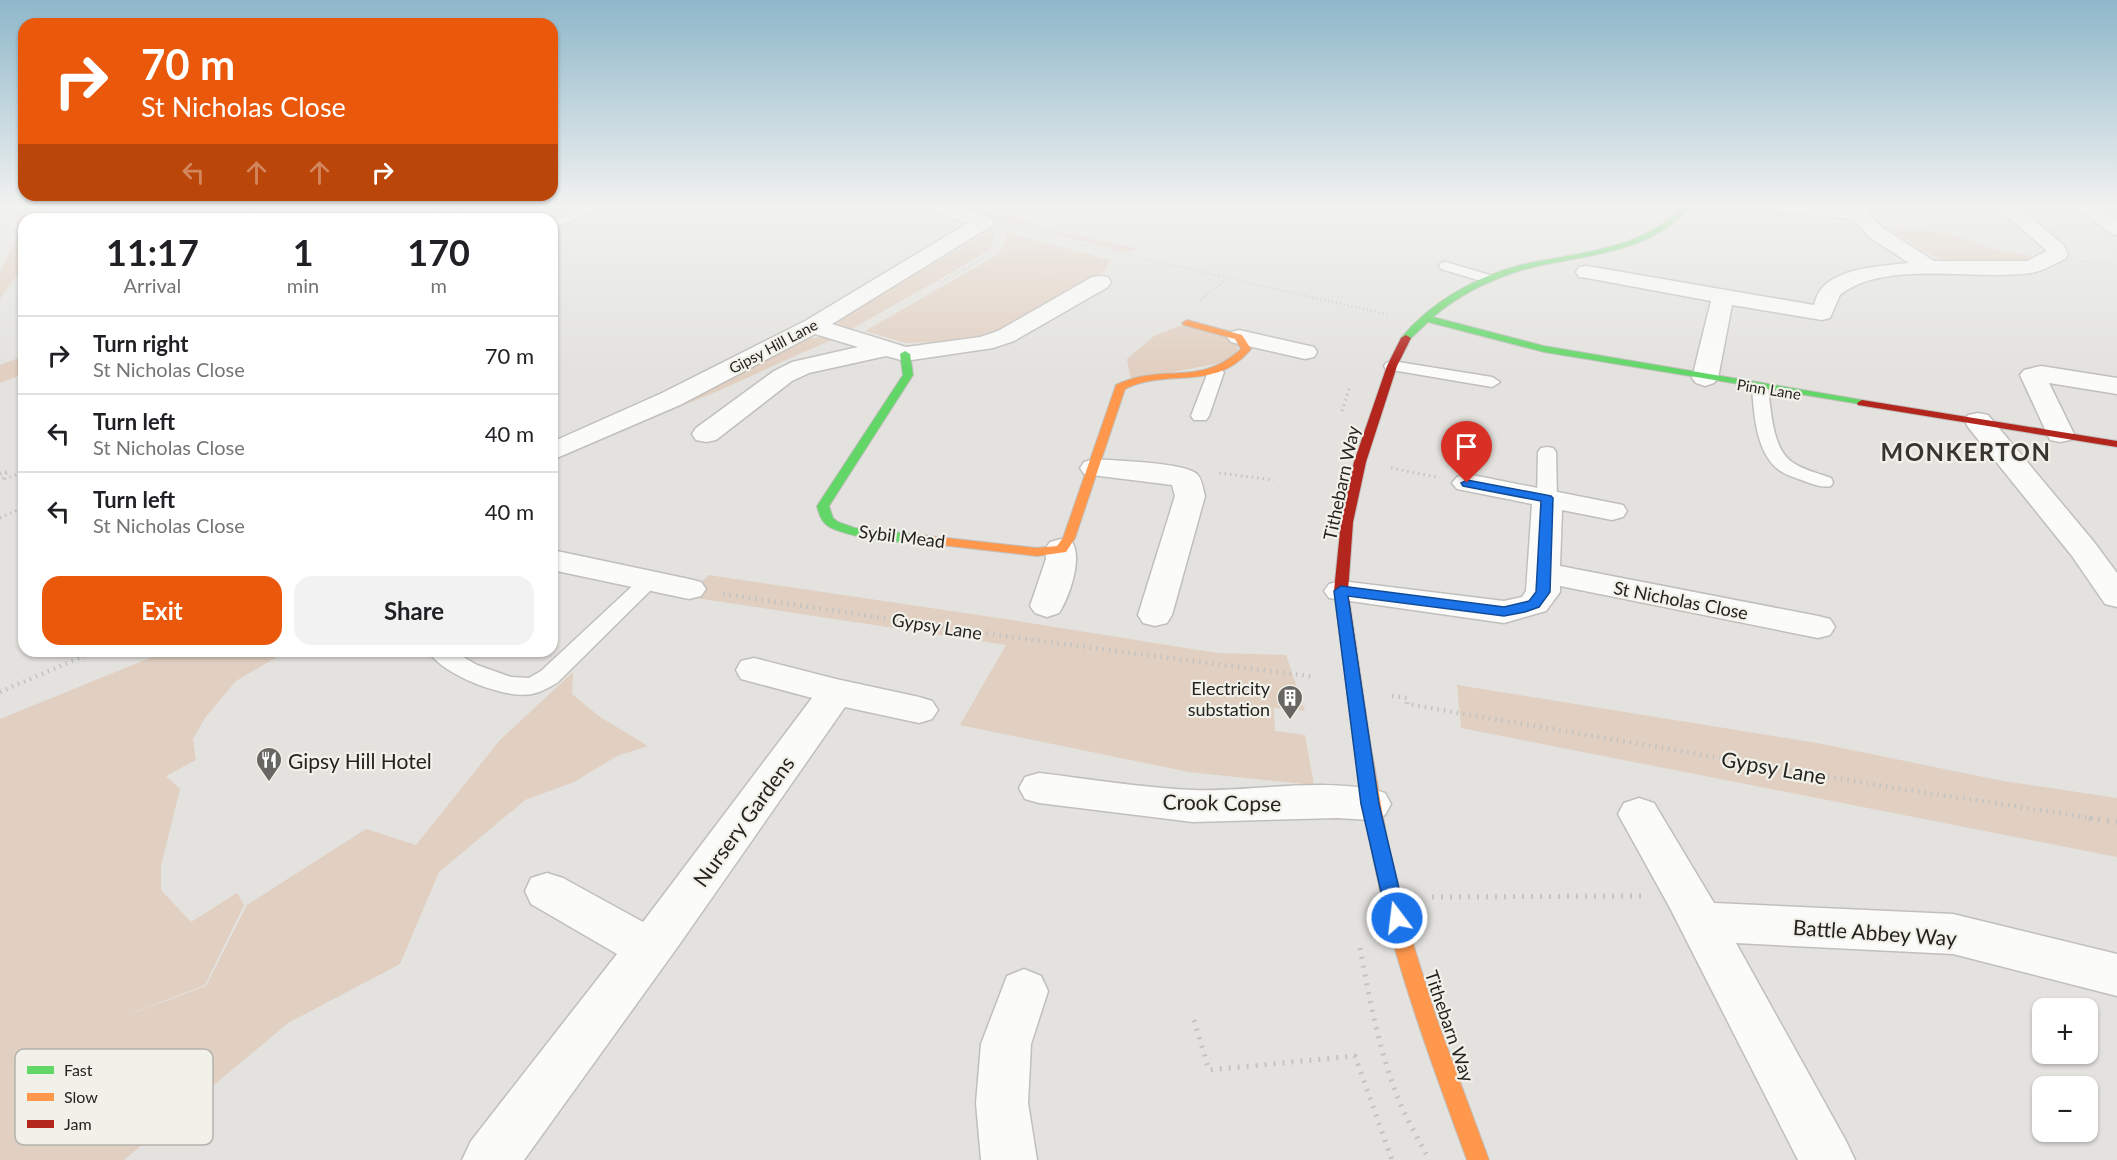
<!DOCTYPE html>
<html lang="en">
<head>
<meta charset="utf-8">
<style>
	:root { --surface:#fff; --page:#f2f2f2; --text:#202124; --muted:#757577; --line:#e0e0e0; --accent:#ea580c }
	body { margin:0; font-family:Lato,sans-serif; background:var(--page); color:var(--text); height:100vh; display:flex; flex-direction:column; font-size:22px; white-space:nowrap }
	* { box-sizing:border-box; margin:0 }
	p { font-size:20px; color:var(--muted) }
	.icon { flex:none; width:33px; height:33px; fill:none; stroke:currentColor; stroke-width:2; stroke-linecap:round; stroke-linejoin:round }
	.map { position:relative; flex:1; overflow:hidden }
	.details { position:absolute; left:18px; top:213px; width:540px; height:444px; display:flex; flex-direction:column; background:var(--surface); border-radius:18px; box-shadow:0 2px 4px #0004 }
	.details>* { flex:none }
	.top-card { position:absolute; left:18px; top:18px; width:540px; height:183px; border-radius:18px; box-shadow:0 2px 4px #0004; background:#ea580c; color:#fff; overflow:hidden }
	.buttons { position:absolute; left:2032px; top:998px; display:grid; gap:12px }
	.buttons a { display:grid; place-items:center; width:66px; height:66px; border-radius:12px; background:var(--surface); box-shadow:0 2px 4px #0004; font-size:30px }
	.pin { position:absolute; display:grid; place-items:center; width:51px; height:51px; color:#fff; margin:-62px -26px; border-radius:50% 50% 50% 0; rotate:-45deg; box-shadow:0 0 6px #0007 }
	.pin .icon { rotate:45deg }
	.me { position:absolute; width:66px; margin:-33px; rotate:345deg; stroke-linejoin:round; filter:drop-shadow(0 0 4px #0008) }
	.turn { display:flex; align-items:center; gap:21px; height:126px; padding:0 24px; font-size:27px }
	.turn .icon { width:78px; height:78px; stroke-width:2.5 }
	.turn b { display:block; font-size:42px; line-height:51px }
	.lanes { display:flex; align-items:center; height:57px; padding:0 24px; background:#0003; justify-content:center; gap:30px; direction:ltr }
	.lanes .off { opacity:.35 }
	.eta { display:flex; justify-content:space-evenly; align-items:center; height:102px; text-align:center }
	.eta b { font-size:36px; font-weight:700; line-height:42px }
	.cta { display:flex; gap:12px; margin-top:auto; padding:12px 24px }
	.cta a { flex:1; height:69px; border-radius:18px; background:var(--accent); color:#fff; font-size:24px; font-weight:700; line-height:69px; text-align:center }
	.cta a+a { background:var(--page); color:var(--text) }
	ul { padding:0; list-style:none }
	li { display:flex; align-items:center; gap:18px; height:78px; padding:0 24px; border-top:2px solid var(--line) }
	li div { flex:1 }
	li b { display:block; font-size:22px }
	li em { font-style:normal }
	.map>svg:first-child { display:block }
	.green { fill:#e1cfc1 }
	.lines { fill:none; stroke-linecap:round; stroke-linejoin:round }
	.lane-casing { stroke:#c0bfbc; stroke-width:3 }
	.street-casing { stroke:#c0bfbc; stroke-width:3 }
	.fast-casing { stroke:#c0bfbc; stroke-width:2 }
	.slow-casing { stroke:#c0bfbc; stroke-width:2 }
	.jam-casing { stroke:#c0bfbc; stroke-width:2 }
	.path-far3 { stroke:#c3c3c2; stroke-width:2; stroke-dasharray:1 3; stroke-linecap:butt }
	.path-far2 { stroke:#c3c3c2; stroke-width:3; stroke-dasharray:1.5 4; stroke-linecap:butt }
	.path-far1 { stroke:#c3c3c2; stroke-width:4.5; stroke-dasharray:1.5 5; stroke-linecap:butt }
	.path { stroke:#c3c3c2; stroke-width:5; stroke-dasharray:2 7; stroke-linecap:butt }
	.lane { fill:#fbfbfa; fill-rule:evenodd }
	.street { fill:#fbfbfa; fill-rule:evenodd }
	.fast { fill:#63d668; fill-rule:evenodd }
	.slow { fill:#ff974d; fill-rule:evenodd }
	.jam { fill:#b3261e; fill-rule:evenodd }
	.route { fill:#1a73e8; stroke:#114b97; stroke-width:1.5 }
	.labels { text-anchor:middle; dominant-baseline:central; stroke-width:4.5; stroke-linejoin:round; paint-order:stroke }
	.far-street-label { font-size:15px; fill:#242320; stroke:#f2f1e9 }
	.street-label { font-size:18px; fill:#242320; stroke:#f2f1e9 }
	.poi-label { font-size:18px; fill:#242320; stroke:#f2f1e9; text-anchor:end }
	.near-poi-label { font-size:21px; fill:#242320; stroke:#f2f1e9; text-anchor:start }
	.near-street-label { font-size:21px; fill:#242320; stroke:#f2f1e9 }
	.district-label { font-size:24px; font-weight:bold; letter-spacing:1.5px; fill:#36352f; stroke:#f2f1e9 }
	.key { fill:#f2f1e9; stroke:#b4b3ad; stroke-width:1.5 }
	.key-label { font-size:16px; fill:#242320 }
</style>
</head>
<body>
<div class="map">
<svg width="2117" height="1160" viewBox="0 0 2117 1160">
	<rect width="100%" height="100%" fill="#e3e2de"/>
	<!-- green -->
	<g class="green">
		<path d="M10,206H45L53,216L51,219H24V265L0,299V272L20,231Z"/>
		<path d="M947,206H1018L1013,213L1030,225L1138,249L1127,253Z"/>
		<path d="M1890,228L1946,233L1993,249L2035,257L2031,261C2003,262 1973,267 1946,260C1926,255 1906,240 1890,228Z"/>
		<path d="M991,230L994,238L990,249L970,262L850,330L838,324L839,319Z"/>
		<path d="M1005,232L1110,260L1105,270L1049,305L980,340L906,343L865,331L992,258C1002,251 1006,245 1005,232Z"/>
		<path d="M1187,323L1239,337L1236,360L1131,380L1127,359L1154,336Z"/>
		<path d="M825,337L835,339C773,363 715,397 652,416L798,343L811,338Z"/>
		<path d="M24,356V374L0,383V365Z"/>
		<path d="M708,575L1012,620L1217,653L1286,655L1305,711L1274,708L1275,731L1305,735L1314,785L1189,772L960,725L1006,645L689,597Z"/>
		<path d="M167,651H282L284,653L236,681L205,718L193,739L196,760L166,776L180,789L161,866V890L191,922L237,893L244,905L205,985L107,1023L206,986L247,905L366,829L416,845L500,740L573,672L572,694L600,717L648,746L617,756L574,782L525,800L439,872L400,964L288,1023L124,1160H0V719Z"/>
		<path d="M1457,685L1817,743L2003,781L2117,798V857L1461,728Z"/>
	</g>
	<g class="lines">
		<defs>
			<g id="lane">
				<path d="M591,206H610L552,228V220Z"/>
				<path d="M1446,262L1493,276L1495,279L1488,283L1441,269L1439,266L1441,263Z"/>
				<path d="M1392,361L1492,377L1500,382L1492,387L1386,369L1384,366L1386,363Z"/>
				<path d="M1216,367L1224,372L1209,416L1206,420H1194L1191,416L1208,372Z"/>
				<path d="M1760,383L1768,388C1771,410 1772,448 1792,462C1803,470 1818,473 1831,478L1833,482L1831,486C1821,488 1813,484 1804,481C1796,478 1786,475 1779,470C1756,453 1754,414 1752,388Z"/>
				<path d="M1547,447L1553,448L1556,452L1557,498L1554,502H1540L1537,498L1538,452L1541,448Z"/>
				<path d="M649,575L656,577L660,581L656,585L557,683C549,687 542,692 532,694C504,699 443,675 428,651H453L477,665L511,677L529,678L541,671L642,577Z"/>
			</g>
			<g id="street">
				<path d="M440,206H459L455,219H435Z"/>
				<path d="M927,206H956L991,218L994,222L991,226L832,324L906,347L980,337L998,331L1092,277L1100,276L1108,277L1111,282L1108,287L1014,341L993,348L905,361L886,356L809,373L792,381L716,440L706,442L696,440L692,434L696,428L774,371L792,362L858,347L815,334L680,405L552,460V442L662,393L805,321L968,223L929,210Z"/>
				<path d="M1771,206H1866L1869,214L1883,228L1934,261H2027L2047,251L1996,206H2017L2064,245L2068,255L2065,259C2054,264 2043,271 2031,273C1977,281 1885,259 1840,295L1830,318L1822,320L1732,305L1718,378L1714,383L1705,386L1696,383L1692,378L1711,301L1587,278L1579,277L1576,272L1579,267L1587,266L1814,305C1816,299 1818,292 1822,288C1841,267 1883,266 1909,263L1869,237L1853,219L1780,212L1773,210Z"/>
				<path d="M2075,206H2097L2117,220V235L2110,233Z"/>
				<path d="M1239,330L1314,347L1317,352L1314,357L1305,359L1231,342L1227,337L1231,332Z"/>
				<path d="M2041,366L2117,378V394L2049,383L2074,434L2070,440L2060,442L2050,440L2020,375L2024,370Z"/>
				<path d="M1978,413L1988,415L2094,542L2117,573V607L2105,604L2072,556L1968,427L1965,421L1968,415Z"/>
				<path d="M1094,459C1115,461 1183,462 1197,474C1202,479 1203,489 1205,496L1172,615L1167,623L1155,626L1143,623L1138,615L1175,496L1172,485L1084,474L1080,468L1084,462Z"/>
				<path d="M1467,474L1623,505L1627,511L1623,517L1612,520L1562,510L1560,566L1818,616L1830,619L1835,627L1830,635L1818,638L1560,586V592L1546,611L1504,623L1329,598L1324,591L1329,584L1341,581L1504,601L1522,597L1526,591L1532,504L1457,489L1452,483L1457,477Z"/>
				<path d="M1061,539L1072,542C1083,558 1069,598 1059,613L1047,617L1035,613L1030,606L1046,559L1045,549L1050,542Z"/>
				<path d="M552,550L689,579L701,582L706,589L701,596L689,599L552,570Z"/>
				<path d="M754,658L836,679L919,697L932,701L938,710L932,719L919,723L845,707L679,945L524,1160H462L471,1141L617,954L531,904L525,891L531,878L547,873L563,878L643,922L812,698L741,679L736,670L741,661Z"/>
				<path d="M1039,773C1090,779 1142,788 1193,790C1251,792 1332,776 1385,793L1391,804L1385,815L1370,820L1337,818L1193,822L1039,803L1025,799L1019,788L1025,777Z"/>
				<path d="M1639,798L1654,803L1714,903L1953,914L2117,954V996L1953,954L1736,943L1846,1141L1855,1160H1798L1670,908L1618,814L1624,803Z"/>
				<path d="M1024,969L1041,976L1048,991L1031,1044L1028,1103L1037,1160H981L976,1103L981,1044L1007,976Z"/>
			</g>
			<g id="fast">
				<path d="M1683,206H1691C1649,256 1581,254 1522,270C1489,280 1459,295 1433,317L1544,346L1862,400L1867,403L1866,405L1544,352L1428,322L1409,340L1401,338C1431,302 1475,277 1521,265C1577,252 1642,251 1683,206Z"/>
				<path d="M905,351L910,354L913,375L829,506L833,518L838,522L855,528L911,534L917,538C907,548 840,535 828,526C821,521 819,514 817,506L903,375L900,354Z"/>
			</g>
			<g id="slow">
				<path d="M1187,320L1242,335L1251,349C1214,393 1169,367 1125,389L1075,538L1066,552L1037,556L906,541L905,538L911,534L1037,548L1057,546L1063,538L1116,385C1164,362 1199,388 1241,349L1235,339L1184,325L1182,323Z"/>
				<path d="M1362,736L1368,738L1370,742L1387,839L1410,934L1436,1017L1489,1160H1467C1440,1086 1412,1011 1391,935C1374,871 1363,807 1354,742L1356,738Z"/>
			</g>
			<g id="jam">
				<path d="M1406,335L1411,338L1397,366L1366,462L1353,522L1348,591L1370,742L1368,746H1356L1354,742L1334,591L1341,522L1354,462L1387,366L1401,338Z"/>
				<path d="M1862,400L2117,441V447L1858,405L1857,403Z"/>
			</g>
		</defs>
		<!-- lane casing -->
		<use href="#lane" class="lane-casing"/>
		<!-- street casing -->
		<use href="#street" class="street-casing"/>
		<!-- fast casing -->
		<use href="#fast" class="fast-casing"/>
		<!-- slow casing -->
		<use href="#slow" class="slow-casing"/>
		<!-- jam casing -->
		<use href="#jam" class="jam-casing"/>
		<!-- path-far3 -->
		<g class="path-far3">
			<path d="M1009,225L1079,244L1390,315"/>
			<path d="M2083,261L2117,264"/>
			<path d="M964,270L1052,278"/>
			<path d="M941,282L994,252L999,244"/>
			<path d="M1200,300L1228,278"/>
		</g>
		<!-- path-far2 -->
		<g class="path-far2">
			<path d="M1342,411L1350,386"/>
			<path d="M1391,468L1437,477"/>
			<path d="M1219,473L1274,480"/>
			<path d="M0,474L8,471L2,480L24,472"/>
			<path d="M0,518L24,507"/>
		</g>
		<!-- path-far1 -->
		<g class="path-far1">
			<path d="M723,594L1025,639L1315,677"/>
			<path d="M0,692L95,651"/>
			<path d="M1392,696L1407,698V704L1895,788L2098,819"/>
		</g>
		<!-- path -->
		<g class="path">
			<path d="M2089,818L2117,822"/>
			<path d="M1432,897L1644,896"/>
			<path d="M1360,948C1369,998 1379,1049 1397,1096C1405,1116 1416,1135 1426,1154"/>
			<path d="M1194,1020L1209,1070L1355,1056L1392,1160"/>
		</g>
		<!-- lane -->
		<use href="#lane" class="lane"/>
		<!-- street -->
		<use href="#street" class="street"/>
		<!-- fast -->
		<use href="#fast" class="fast"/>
		<!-- slow -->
		<use href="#slow" class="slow"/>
		<!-- jam -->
		<use href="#jam" class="jam"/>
	</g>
	<!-- sky -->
	<linearGradient id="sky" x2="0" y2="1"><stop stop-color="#8eb7ca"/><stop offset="0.56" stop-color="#f2f2f0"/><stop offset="1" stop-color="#f2f2f0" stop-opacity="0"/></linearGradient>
	<rect width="2117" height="369" fill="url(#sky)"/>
	<!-- route -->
	<path class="route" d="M1467,480L1551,496L1553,498L1550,592L1539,607L1525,612L1504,616L1348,596L1379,804L1406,918L1404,924L1397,926L1390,924L1387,918L1361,804L1334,591L1341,586L1504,607L1529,601L1536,592L1541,501L1463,486L1461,483Z"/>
	<!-- icons -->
	<defs>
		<symbol id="building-pin" viewBox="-11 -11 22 30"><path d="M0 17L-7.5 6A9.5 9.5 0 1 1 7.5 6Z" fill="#676662" stroke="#f2f1e9"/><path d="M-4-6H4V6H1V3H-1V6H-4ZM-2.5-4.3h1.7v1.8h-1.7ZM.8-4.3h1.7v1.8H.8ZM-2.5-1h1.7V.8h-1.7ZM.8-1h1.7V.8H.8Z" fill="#fff"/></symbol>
		<symbol id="restaurant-pin" viewBox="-11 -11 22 30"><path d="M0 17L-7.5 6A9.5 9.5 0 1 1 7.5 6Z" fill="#676662" stroke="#f2f1e9"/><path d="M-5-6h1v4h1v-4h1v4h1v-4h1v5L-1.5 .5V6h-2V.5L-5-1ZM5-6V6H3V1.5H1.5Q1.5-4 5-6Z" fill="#fff"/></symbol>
	</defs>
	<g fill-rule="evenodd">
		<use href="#building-pin" x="1275" y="683" width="30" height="40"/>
		<use href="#restaurant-pin" x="254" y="745" width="30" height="40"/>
	</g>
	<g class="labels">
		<!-- far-street labels -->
		<g class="far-street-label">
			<text transform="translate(773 346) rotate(-28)">Gipsy Hill Lane</text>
			<text transform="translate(1769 389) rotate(9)">Pinn Lane</text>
		</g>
		<!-- street labels -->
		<g class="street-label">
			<text transform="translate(1341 483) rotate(-78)">Tithebarn Way</text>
			<text transform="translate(902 536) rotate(7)">Sybil Mead</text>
			<text transform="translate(1681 600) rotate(11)">St Nicholas Close</text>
			<text transform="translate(937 626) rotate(9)">Gypsy Lane</text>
			<text transform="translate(1450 1026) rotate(71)">Tithebarn Way</text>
		</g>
		<!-- poi labels -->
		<g class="poi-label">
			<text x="1270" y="688">Electricity<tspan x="1270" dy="21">substation</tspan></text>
		</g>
		<!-- near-poi labels -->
		<g class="near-poi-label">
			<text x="288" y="760">Gipsy Hill Hotel</text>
		</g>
		<!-- near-street labels -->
		<g class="near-street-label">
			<text transform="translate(1774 767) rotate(10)">Gypsy Lane</text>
			<text transform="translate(1222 802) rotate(1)">Crook Copse</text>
			<text transform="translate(743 821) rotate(-54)">Nursery Gardens</text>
			<text transform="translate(1875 932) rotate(4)">Battle Abbey Way</text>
		</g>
		<!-- district labels -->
		<g class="district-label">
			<text x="1966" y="451">MONKERTON</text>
		</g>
	</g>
	<!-- legend -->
	<rect x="15" y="1049" width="198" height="96" rx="9" class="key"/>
	<rect x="27" y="1066" width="27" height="8" fill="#63d668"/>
	<rect x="27" y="1093" width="27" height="8" fill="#ff974d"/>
	<rect x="27" y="1120" width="27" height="8" fill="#b3261e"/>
	<g class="key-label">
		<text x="64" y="1076">Fast</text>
		<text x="64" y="1103">Slow</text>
		<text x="64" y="1130">Jam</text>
	</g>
</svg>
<div class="buttons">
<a>+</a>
<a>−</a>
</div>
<div class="pin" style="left:1467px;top:483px;background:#d93025"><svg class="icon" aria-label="arrive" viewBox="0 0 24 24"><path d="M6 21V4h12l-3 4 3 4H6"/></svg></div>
<svg class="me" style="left:1397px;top:918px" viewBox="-20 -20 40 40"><circle r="17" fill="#1a73e8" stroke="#fff" stroke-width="3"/><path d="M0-11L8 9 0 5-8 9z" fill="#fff"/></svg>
<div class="top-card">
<div class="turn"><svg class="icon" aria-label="right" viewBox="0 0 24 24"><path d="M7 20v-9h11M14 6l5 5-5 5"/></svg><div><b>70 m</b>St Nicholas Close</div></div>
<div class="lanes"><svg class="icon off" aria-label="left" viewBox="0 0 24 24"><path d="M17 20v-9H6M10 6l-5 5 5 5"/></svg><svg class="icon off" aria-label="ahead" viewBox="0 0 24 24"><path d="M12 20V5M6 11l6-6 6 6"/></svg><svg class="icon off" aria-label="ahead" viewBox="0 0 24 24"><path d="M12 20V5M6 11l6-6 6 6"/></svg><svg class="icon" aria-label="right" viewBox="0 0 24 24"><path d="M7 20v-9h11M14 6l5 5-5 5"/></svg></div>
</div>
<section class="details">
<div class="eta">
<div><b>11:17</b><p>Arrival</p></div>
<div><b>1</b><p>min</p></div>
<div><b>170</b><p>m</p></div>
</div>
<ul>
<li><svg class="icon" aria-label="right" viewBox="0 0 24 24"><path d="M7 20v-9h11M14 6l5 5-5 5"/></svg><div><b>Turn right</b><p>St Nicholas Close</p></div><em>70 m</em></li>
<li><svg class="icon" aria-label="left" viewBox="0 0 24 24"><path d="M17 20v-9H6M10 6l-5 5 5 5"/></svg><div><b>Turn left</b><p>St Nicholas Close</p></div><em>40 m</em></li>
<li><svg class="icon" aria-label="left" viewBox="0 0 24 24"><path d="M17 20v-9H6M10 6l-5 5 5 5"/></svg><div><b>Turn left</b><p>St Nicholas Close</p></div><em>40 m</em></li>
</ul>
<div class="cta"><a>Exit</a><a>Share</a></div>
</section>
</div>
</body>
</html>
